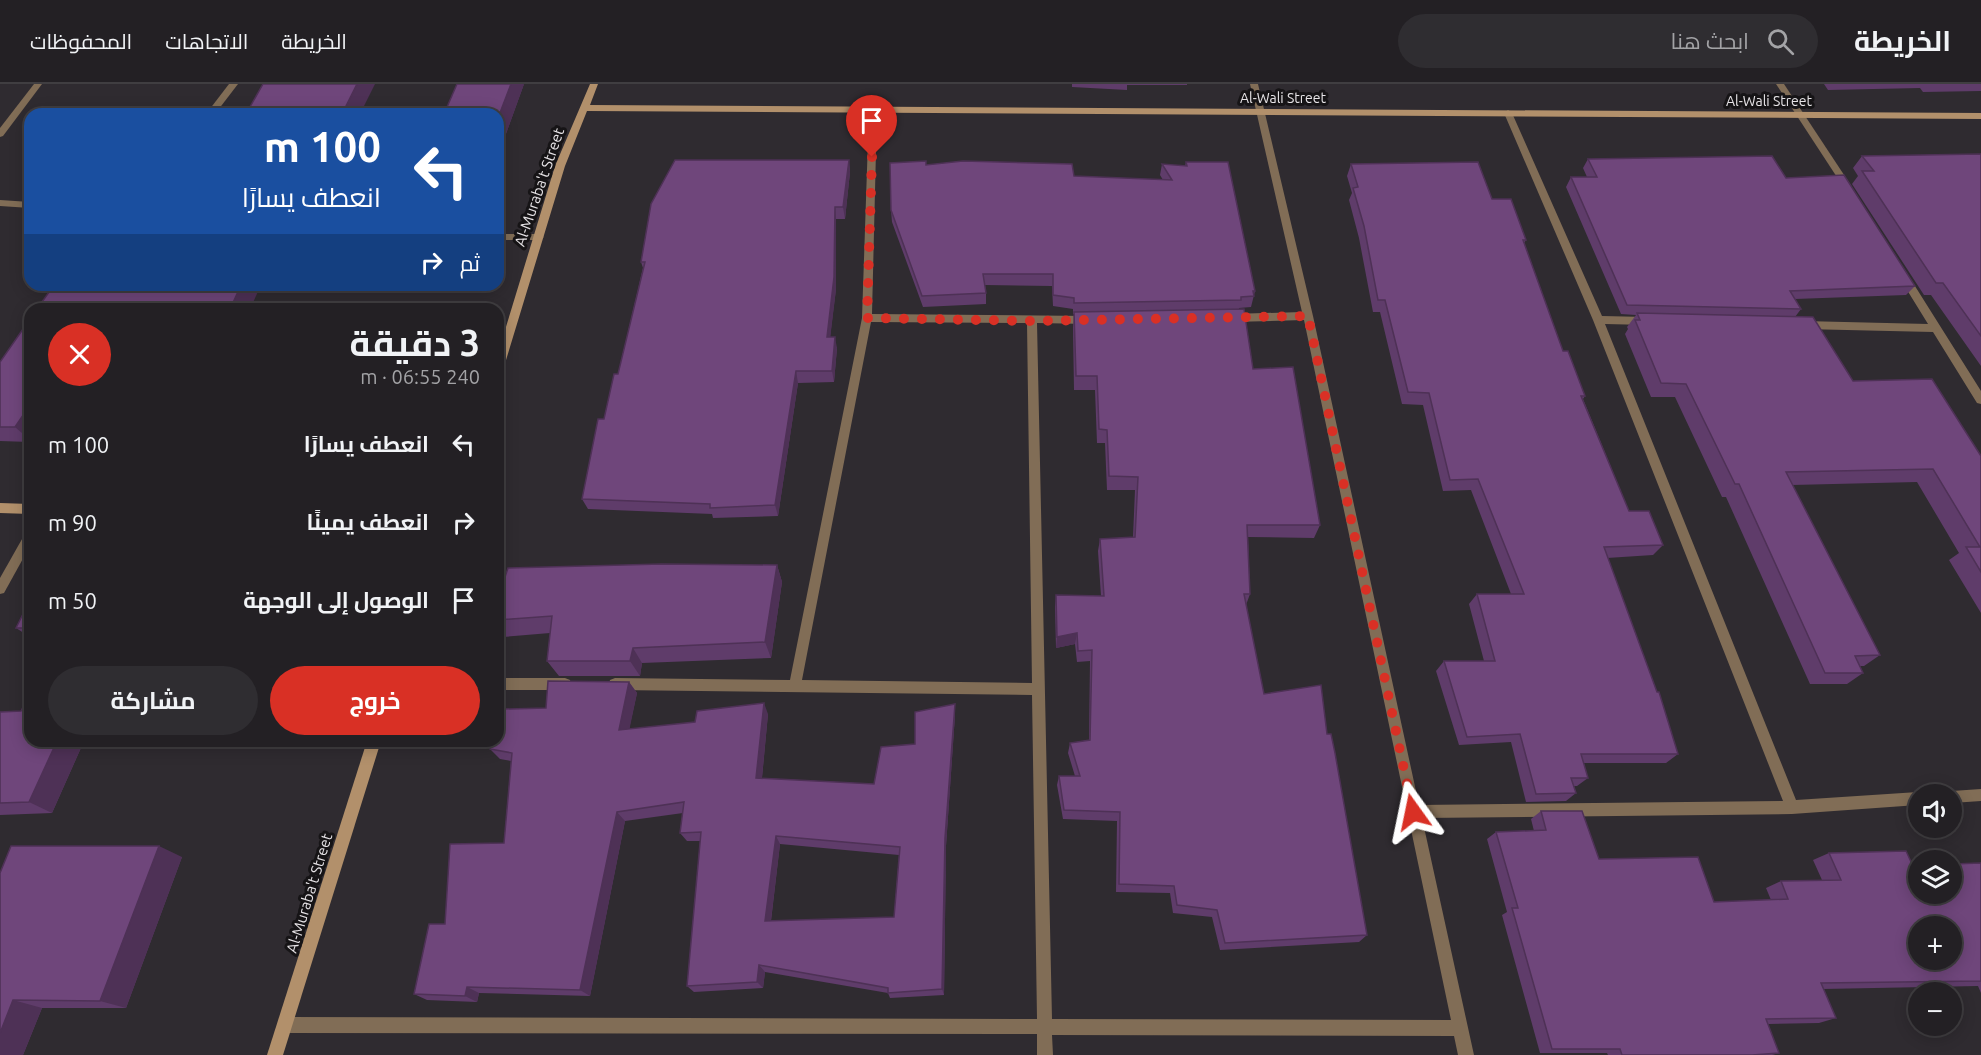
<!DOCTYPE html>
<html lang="ar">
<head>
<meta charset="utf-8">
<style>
	:root { --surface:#232024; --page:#2f2d31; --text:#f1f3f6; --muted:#a3a3a6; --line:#403e41; --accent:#d93025 }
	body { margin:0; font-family:Ubuntu,Cairo,sans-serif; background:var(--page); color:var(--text); direction:rtl; height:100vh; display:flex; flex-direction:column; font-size:22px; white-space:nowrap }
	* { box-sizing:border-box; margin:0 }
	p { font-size:20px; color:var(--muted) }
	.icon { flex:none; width:33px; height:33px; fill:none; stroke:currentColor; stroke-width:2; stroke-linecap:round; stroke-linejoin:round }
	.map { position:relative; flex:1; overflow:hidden; direction:ltr }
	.panel { position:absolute; left:24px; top:219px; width:480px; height:444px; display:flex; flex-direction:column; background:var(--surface); border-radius:18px; box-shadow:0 3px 15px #0003,0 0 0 2px var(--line); direction:rtl }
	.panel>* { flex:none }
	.banner { position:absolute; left:24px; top:24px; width:480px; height:183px; border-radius:18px; box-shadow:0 3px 15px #0003,0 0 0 2px var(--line); direction:rtl; background:#1a4fa0; color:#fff; overflow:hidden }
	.controls { position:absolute; left:1908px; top:700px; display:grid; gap:12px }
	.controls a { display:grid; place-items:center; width:54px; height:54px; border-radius:50%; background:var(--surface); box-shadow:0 3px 15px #0003,0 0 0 2px var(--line); font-size:30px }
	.pin { position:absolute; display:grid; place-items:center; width:51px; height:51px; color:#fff; margin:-62px -26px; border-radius:50% 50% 50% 0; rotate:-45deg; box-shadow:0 0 6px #0007 }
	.pin .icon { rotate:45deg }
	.me { position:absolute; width:66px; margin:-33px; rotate:348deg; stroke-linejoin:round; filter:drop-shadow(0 0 4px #0008) }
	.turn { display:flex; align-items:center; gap:21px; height:126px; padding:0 24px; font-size:27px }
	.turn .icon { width:78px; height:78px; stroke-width:2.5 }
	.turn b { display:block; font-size:42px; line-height:51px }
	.then { display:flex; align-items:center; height:57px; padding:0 24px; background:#0003; gap:12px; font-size:22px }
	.round { display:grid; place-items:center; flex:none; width:63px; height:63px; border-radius:32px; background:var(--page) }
	.head { display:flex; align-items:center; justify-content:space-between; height:102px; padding:0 24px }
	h1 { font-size:36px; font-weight:700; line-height:45px }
	.primary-button { display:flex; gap:12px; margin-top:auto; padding:12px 24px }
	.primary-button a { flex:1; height:69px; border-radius:36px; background:var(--accent); color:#fff; font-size:24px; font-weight:700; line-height:69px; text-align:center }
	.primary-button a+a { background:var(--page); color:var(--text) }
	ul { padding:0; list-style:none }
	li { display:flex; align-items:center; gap:18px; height:78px; padding:0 24px }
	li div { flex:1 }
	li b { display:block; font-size:22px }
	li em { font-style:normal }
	header { display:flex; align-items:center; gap:36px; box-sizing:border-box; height:84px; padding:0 30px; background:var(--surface); border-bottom:2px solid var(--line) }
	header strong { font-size:28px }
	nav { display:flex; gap:33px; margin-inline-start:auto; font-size:21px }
	.search { width:420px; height:54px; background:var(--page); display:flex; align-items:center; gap:15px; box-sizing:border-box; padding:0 21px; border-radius:33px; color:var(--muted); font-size:22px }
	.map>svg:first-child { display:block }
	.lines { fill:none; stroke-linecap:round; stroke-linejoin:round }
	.street { fill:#816d56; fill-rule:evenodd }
	.secondary { fill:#b2906b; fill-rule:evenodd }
	.wall { fill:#5f3c6a; fill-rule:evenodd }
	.shaded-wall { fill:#4e3156 }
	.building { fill:#6f467b; stroke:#4e3156; stroke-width:1.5; fill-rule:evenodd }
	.route { stroke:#d93025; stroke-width:10; stroke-dasharray:0 18 }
	.labels { text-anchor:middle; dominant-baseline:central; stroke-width:6; stroke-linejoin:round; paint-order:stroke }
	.far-street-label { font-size:14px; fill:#e7e4e7; stroke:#161416 }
	.street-label { font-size:15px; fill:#e7e4e7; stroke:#161416 }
</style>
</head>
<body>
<header>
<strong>الخريطة</strong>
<div class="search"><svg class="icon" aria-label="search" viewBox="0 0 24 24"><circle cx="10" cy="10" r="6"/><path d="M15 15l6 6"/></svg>ابحث هنا</div>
<nav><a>الخريطة</a><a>الاتجاهات</a><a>المحفوظات</a></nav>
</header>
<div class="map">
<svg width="1981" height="971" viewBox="0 0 1981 971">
	<rect width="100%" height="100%" fill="#2f2b30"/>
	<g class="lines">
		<!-- street -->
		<g class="street">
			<path d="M34,0H42L3,52L0,53V44Z"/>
			<path d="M229,0H238L215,30H206Z"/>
			<path d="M1250,0H1258L1313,232L1419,721L1783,717L1593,236L1504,29L1508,26L1512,29L1602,232L1647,233L1652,237L1647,241L1605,240L1796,716L1918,708L1923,711H1918V721L1792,730L1422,734L1474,971H1458L1454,952L1052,951L1053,971H1037V950L285,949L280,946L277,941L280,936L285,933L1037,935L1032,611L615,606L610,604L609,600L610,596L615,594L790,596L862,234L869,26L873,23L877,26L872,230L1088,232L1093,236L1088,240L1037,239L1052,935L1451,936L1304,236L1231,238L1226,234L1231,230L1302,228ZM871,238L1027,239L1032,599L802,596Z"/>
			<path d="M1776,0H1784L1852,103V107H1846Z"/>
			<path d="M0,116L30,118V124L0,122Z"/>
			<path d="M498,150H539L544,153L539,156H498Z"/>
			<path d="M1904,189L1908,191L1981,307V320L1977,319L1933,248L1803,245L1798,241L1803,237L1928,240L1899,193Z"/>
			<path d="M30,446V462L4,509L0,510V494L26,448Z"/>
			<path d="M498,594H565L570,596L571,600L570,604L565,606H498Z"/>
			<path d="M1981,705V717L1952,719V711H1946L1952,707Z"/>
		</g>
		<!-- secondary -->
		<g class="secondary">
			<path d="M590,0H598L590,21L1981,29V35L587,27L565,82L503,286L498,290V269L555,82Z"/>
			<path d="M0,419L30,420V430L0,429Z"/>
			<path d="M367,657H381L283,971H267Z"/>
		</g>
	</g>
	<!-- wall -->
	<g class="wall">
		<path d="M524,0L503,58H499L498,60V30Z"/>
		<path d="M1072,0H1187V1H1127V6L1072,3Z"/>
		<path d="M1824,0H1981V7L1923,8L1920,4L1828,6Z"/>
		<path d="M1981,70V282L1931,211H1924L1852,100L1858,92L1853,84L1862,72Z"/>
		<path d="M1588,75L1786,94L1915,202L1906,211L1795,215L1801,225L1795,233L1853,297L1981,372V529L1949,476L1959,469L1917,398L1792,401L1880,571L1864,582H1860L1863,589L1847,600H1810L1726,413H1722L1675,313H1651L1625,250L1628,245L1627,243L1636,231L1621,230L1566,103L1571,93H1587L1583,84Z"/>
		<path d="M849,76L850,88L845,135H836V205L830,253L837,264L834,298L798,299L778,432L713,434L712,430L588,425L582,415L604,335L618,290L643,184L641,178Z"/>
		<path d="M1186,78L1255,207L1251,223L1239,224V225L1253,285L1320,441L1314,454L1248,453L1250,510L1246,521L1264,610L1327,650L1367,851L1359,858L1220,866L1212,833L1173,829L1170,809L1116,808L1117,737L1063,735L1057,701L1059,692H1075L1068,669L1070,659L1089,656L1090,577L1077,578L1075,560L1056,564L1055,523L1056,511L1101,512L1098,467L1100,455L1133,453L1135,406H1107L1105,359H1097L1095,306H1074L1073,243L1074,230H1073V225L1053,222L1052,202L985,201L986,209V220L923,223L892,138L891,126L926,81L1074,92L1163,96L1160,91L1162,80L1185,82Z"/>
		<path d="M1351,80L1492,115L1526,156L1524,159L1563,267L1585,312L1583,315L1629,427L1663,461L1653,471L1607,474L1678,670L1666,679H1583L1588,694L1577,702H1574L1576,709L1566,717L1526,718L1511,658L1459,661L1436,587L1444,577H1484L1469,520L1477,510H1511L1471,406L1443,407L1423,321L1402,320L1380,228H1373L1359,154L1349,116L1352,109L1347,92Z"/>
		<path d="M333,201H445L443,207L338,208Z"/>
		<path d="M30,235V358L0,357V278Z"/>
		<path d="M777,481L782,498L771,574L642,579L640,592H559L547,577L550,549L503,553L498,547V514Z"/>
		<path d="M30,516V553L16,544Z"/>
		<path d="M629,598L637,609L629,645L768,630L762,694L874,700L915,660L955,620V631L946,762L944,911L890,914L888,909L765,888L763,904L694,908L687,902L700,757H687L680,749L683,729L625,737L590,912L479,909L477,918L427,916L414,910L445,840L504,759L511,677L500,675L490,665L546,624ZM780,760L899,771L894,833L771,837Z"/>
		<path d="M0,628L30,657H84L52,729L0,731Z"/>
		<path d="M1541,727L1599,775L1714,818L1771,816L1766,804L1781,797L1822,796L1813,776L1829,769L1913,782L1981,779V909L1978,902L1823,905L1836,934L1819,939L1768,940L1779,969L1772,971H1608L1607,969H1540L1502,831L1507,828L1487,755L1496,748L1534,747L1531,735Z"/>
		<path d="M182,773L126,924H42L23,971H0V789Z"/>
	</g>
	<!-- shaded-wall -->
	<g class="shaded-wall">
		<path d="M357,0H375L360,30H342Z"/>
		<path d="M511,0H524L503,58L498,47V34Z"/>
		<path d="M849,76L850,88L845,135L843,123Z"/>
		<path d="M835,123L836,135V205L829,264L827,253Z"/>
		<path d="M241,201H261L250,225H232L231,223Z"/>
		<path d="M440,201H445L443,207Z"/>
		<path d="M835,253L837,264L834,298L832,287Z"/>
		<path d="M796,287L798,299L778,432L775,421Z"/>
		<path d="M30,321V356L15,343Z"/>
		<path d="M777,481L782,498L771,574L765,558Z"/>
		<path d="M1077,549L1075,560L1056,564L1057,553Z"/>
		<path d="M633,564L642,579L640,592L630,577Z"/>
		<path d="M629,598L637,609L627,657L619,646Z"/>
		<path d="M764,619L768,630L761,703L756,694Z"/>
		<path d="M955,620V631L946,762L944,911L942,905L945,754Z"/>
		<path d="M57,657H84L52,729L29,718Z"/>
		<path d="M617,728L625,737L590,912L580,906Z"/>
		<path d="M776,752L780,760L770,844L765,837Z"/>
		<path d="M159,762L182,773L126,924L100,917Z"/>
		<path d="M759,881L765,888L763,904L757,898Z"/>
		<path d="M467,903L479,909L477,918L465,912Z"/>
		<path d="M13,916L42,924L23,971H0V949Z"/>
	</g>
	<!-- building -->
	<g class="building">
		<path d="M263,0H357L342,30H246Z"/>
		<path d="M457,0H511L498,34V30H444Z"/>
		<path d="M1981,70V252L1943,199H1936L1862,87H1874L1862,72Z"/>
		<path d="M1772,72L1786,94L1844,91L1915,202L1790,207L1801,225L1627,221L1571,93H1597L1588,75Z"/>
		<path d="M675,76H849L843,123H835L834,193L827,253H835L832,287H796L775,421L710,424V420L582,415L598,335H604L614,290H618L645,178H641L651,120Z"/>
		<path d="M926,77V81L963,77L1072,80L1074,92L1172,96L1162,80L1187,82L1186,78H1228L1255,207H1253L1254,212L1241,213V216L1074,219V214L1053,211V190H983L986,209L922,212L891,126L890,79Z"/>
		<path d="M1478,78L1492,115H1511L1526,156H1523L1563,267H1568L1585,312H1581L1629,427H1649L1663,461L1604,463L1657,608H1659L1678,670H1581L1588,694H1571L1576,709L1536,710L1520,650L1467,653L1444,577H1495L1477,510H1524L1478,395L1450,396L1429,309L1408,308L1385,216H1378L1364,142L1353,104L1358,103L1351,80Z"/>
		<path d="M54,201H241L231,223H224L223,225H37Z"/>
		<path d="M1244,225L1253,285L1293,283L1320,441H1247L1250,510H1244L1264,610L1321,601L1327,650H1331L1335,669L1367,851L1225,859L1217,826L1177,821L1174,802L1119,800L1120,728L1064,726L1059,692H1080L1070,659L1090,656L1092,566L1078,567L1077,549L1057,553L1056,511L1104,512L1100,455L1135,453L1138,393L1109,392L1107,346L1099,345L1097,292H1076L1074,228Z"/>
		<path d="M1637,229L1813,233L1853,297L1932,295L1981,372V488L1966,463H1980L1933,385L1786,388L1880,571L1855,572L1863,589H1825L1739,400H1735L1686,300L1661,299L1635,236H1640Z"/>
		<path d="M30,235V321L15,343H0V278Z"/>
		<path d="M662,480L777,481L765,558L633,564L630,577H547L552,532L498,536V514L508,484Z"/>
		<path d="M30,516V544H16Z"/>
		<path d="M548,597L629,598L619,646L695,638L697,627L764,619L756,694L874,700L881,663L915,660V628L955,620L945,754L942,905L888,909V904L759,881L757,898L687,902L701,748L680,749L684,718L617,728L580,906L467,903L465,912L414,910L429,840H445L450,760L504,759L512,669L490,665L492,657H498V640L503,625L546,624ZM776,752L900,763L894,833L765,837Z"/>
		<path d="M30,609V657H57L29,718L0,719V628L21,627Z"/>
		<path d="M1541,727H1582L1599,775L1698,773L1714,818L1788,815L1781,797L1841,796L1829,769L1906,767L1913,782H1918V810H1952V780L1981,779V897L1821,899L1836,934L1766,935L1779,969L1752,971H1622L1620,965H1552L1512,824H1518L1496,748L1546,746ZM1918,843H1952V876H1918Z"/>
		<path d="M11,762H159L100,917L13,916L0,949V789Z"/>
	</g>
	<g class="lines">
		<!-- route -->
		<path class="route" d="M872,73L867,234L1032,237L1308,232L1413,728"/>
	</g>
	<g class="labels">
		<!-- far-street labels -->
		<g class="far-street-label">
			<text x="1283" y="14">Al-Wali Street</text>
			<text x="1769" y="17">Al-Wali Street</text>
		</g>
		<!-- street labels -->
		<g class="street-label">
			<text transform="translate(539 103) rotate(-71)">Al-Muraba't Street</text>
			<text transform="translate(309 809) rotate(-73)">Al-Muraba't Street</text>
		</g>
	</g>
</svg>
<div class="controls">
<a><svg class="icon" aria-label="sound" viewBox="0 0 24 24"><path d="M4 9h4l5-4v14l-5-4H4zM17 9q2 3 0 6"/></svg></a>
<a><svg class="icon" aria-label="layers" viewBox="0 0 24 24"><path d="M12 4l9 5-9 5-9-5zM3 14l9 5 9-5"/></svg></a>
<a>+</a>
<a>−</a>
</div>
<div class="pin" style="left:872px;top:73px;background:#d93025"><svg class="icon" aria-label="arrive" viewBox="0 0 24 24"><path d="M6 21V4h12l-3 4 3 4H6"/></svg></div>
<svg class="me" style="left:1413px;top:728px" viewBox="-20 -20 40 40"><path d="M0-17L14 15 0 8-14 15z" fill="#d93025" stroke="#fff" stroke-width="4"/></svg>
<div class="banner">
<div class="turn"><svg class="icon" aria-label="left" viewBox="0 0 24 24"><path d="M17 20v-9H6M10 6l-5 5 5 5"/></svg><div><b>100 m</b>انعطف يسارًا</div></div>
<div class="then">ثم<svg class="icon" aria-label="right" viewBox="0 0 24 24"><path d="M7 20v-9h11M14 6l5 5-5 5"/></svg></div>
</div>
<section class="panel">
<div class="head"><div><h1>3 دقيقة</h1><p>240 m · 06:55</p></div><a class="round" style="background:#d93025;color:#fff"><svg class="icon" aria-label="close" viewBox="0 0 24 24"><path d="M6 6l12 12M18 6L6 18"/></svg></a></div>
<ul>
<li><svg class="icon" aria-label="left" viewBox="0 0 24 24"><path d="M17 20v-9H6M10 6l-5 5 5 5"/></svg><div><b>انعطف يسارًا</b></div><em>100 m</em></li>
<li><svg class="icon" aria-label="right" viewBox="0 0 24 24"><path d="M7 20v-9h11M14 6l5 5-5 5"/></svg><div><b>انعطف يمينًا</b></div><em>90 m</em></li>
<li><svg class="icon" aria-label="arrive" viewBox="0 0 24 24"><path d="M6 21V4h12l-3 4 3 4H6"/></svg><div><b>الوصول إلى الوجهة</b></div><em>50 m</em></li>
</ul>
<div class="primary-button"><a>خروج</a><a>مشاركة</a></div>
</section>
</div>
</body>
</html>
